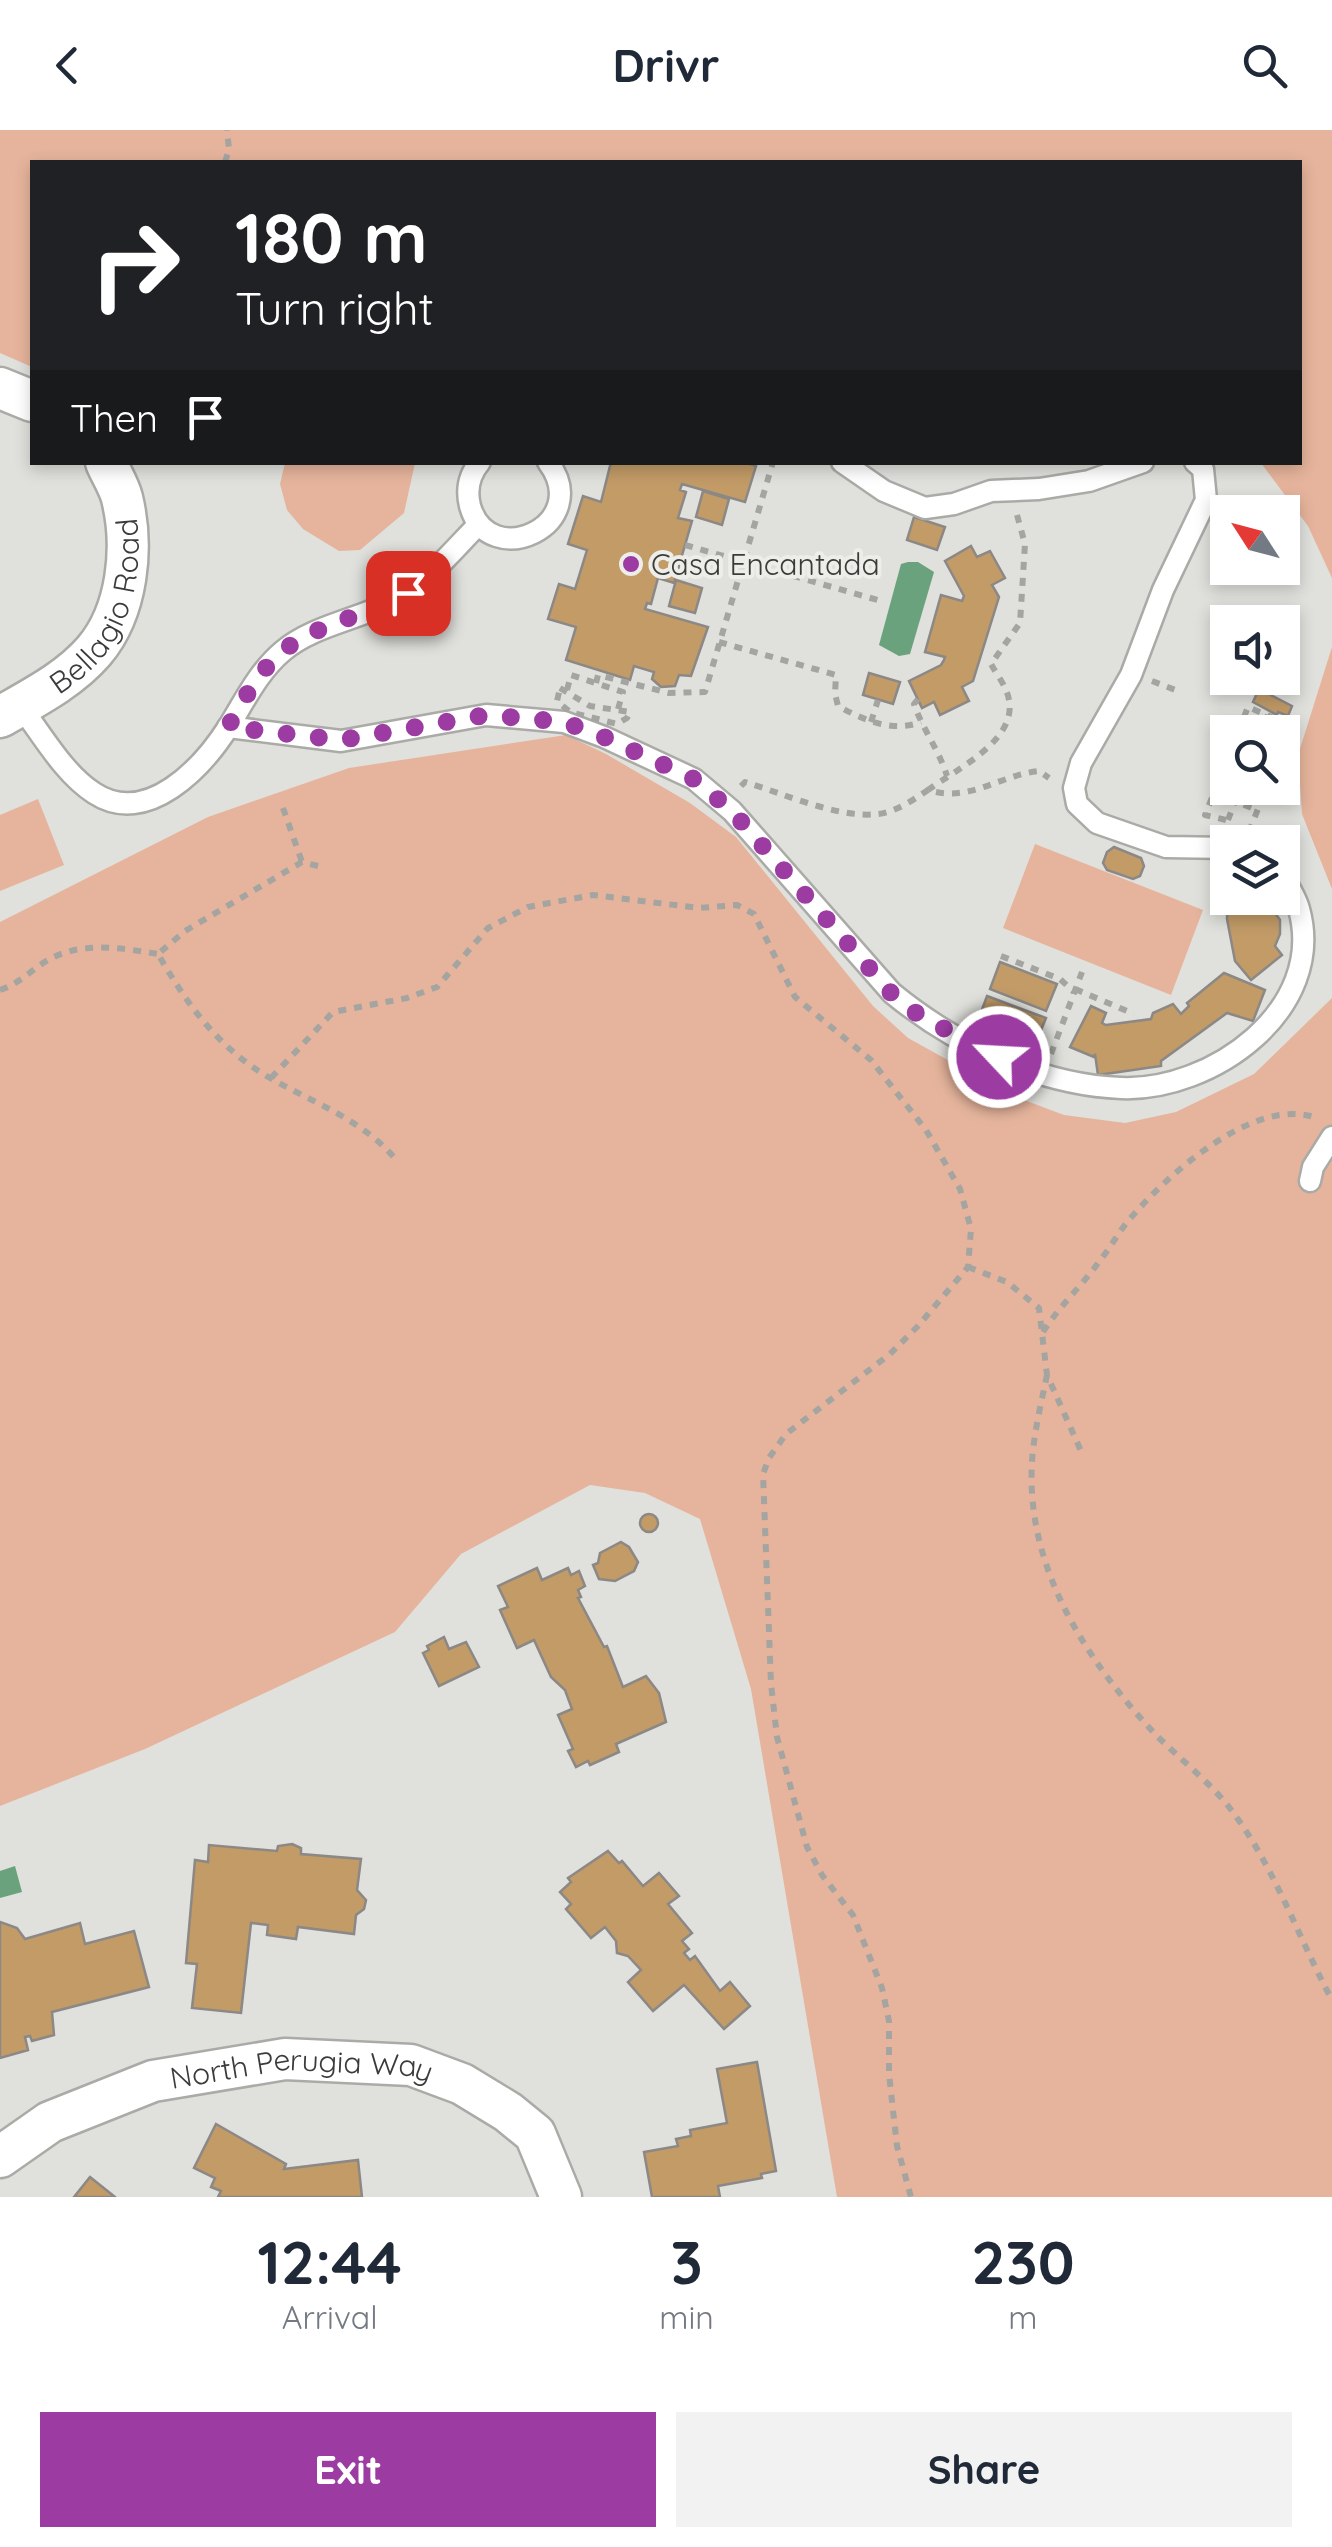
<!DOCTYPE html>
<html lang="en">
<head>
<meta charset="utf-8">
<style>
	:root { --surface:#fff; --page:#f2f2f3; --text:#1f2937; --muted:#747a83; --accent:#9c3ba2 }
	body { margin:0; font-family:Quicksand,sans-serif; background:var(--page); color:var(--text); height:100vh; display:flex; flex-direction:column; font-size:38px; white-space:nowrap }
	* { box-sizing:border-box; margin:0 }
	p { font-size:32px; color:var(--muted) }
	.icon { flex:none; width:55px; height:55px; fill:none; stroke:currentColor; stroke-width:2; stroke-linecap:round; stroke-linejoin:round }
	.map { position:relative; height:2067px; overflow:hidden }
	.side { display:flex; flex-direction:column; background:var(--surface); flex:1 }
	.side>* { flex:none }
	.banner { position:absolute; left:30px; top:30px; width:1272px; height:305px; border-radius:0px; box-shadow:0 5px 15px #0003; background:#202124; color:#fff; overflow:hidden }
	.needle { width:65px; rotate:306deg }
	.tools { position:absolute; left:1210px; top:365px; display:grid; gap:20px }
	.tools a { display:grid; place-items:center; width:90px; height:90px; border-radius:0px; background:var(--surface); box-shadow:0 5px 15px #0003; font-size:50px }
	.pin { position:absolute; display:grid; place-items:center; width:85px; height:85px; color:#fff; margin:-42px; border-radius:20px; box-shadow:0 5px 15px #0006 }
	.me { position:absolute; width:110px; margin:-55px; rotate:295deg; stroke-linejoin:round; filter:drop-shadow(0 0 8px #0008) }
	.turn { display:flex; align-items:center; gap:35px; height:210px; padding:0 40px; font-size:45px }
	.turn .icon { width:130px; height:130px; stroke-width:2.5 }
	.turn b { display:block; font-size:70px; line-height:85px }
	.then { display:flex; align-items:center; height:95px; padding:0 40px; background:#0003; gap:20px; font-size:38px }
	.eta { display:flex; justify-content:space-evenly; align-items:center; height:170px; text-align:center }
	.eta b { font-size:60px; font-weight:700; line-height:70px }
	.primary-button { display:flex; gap:20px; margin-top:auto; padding:20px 40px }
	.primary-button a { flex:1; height:115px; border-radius:0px; background:var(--accent); color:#fff; font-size:40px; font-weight:700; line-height:115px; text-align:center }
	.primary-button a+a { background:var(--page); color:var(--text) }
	header { display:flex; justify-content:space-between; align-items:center; height:130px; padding:0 40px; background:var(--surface); font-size:45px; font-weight:700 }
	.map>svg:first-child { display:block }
	.green { fill:#e6b49c }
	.water { fill:#69a27c }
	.building { fill:#c29b67; stroke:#8b8886; stroke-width:2.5 }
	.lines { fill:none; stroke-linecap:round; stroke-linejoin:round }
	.service-casing { stroke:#aaaaa6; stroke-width:25 }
	.minor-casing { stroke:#aaaaa6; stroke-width:45 }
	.path { stroke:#a4a4a0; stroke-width:6; stroke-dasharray:8 8; stroke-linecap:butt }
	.service { stroke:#fff; stroke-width:20 }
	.minor { stroke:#fff; stroke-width:40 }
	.route { stroke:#9c3ba2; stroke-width:18; stroke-dasharray:0 32.4 }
	.poi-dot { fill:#9c3ba2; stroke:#edede9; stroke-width:4 }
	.labels { text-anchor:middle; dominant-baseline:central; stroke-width:8; stroke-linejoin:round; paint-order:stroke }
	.poi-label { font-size:30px; fill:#3b3b39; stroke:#edede9; text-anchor:start }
	.street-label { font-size:30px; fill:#3b3b39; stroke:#edede9 }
</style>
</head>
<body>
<header><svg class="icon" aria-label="back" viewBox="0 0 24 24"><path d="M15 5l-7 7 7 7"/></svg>Drivr<svg class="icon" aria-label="search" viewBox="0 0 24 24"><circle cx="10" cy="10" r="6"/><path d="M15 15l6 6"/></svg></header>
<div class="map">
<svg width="1332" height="2067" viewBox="0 0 1332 2067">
	<rect width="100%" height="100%" fill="#e0e0dc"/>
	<!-- green -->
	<g class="green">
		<path d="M0,0H1332V448L1308,396L1261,333L1300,332V32H32V237L0,223Z"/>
		<path d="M285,333V332L415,333L404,383L360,420L339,421L303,399L287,380L280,354Z"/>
		<path d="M1332,517V759L1302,684L1298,625Z"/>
		<path d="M566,605L606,624L690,673L736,707L873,876L908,908L1013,966L1064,985L1125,993L1176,982L1254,944L1332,868V2067H837L751,1559L700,1389L645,1363L590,1355L461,1424L395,1502L145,1619L0,1676V792L208,687L349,638Z"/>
		<path d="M38,669L64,735L0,761V685Z"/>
		<path d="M1035,714L1203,780L1171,865L1003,798Z"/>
	</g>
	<!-- water -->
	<g class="water">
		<path d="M908,432H918L934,442L910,524L899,526L879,515L901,434Z"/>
		<path d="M15,1736L22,1762L0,1768V1741Z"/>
	</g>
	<!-- building -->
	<g class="building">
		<path d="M611,332H744L756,336L745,372L682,354L680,360L686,362L678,388L692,391L674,453L658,448L651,474L647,473L645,479L708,497L691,546L679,545L675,556L661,557L652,549L654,542L634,536L630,550L566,530L576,497L548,489L559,454L575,459L587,420L568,414L583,366L601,372Z"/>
		<path d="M703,361L729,369L722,395L696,387Z"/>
		<path d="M914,387L945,397L937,420L907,410Z"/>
		<path d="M971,416L977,427L990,421L1005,448L992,455L999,467L973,551L962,557L969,571L940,585L934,572L922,578L909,551L941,535L944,530L945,527L925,522L941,465L962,471L964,466L945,431Z"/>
		<path d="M676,450L702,458L695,483L669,476Z"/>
		<path d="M869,543L900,552L893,574L863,565Z"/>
		<path d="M1258,561L1267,563L1292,576L1288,586L1278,582L1277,585L1253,572Z"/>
		<path d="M1114,717L1141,728L1144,736L1140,746L1133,749L1107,740L1103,733L1107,722Z"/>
		<path d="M1228,768H1272L1269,774L1280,790V804L1275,816L1282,825L1251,850L1235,831L1227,789Z"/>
		<path d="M1000,832L1057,854L1046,881L990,859Z"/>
		<path d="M1224,843L1265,860L1253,891L1227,883L1161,931V936L1098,945L1095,924L1094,927L1070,917L1091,876L1106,883L1102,893L1106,895L1151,889L1153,883L1173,874L1181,884L1189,876L1187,873Z"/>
		<path d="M987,866L1046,888L1035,915L977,893Z"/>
		<circle cx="649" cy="1393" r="9"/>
		<path d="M621,1412L629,1417L638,1432L634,1441L615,1451L599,1449L593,1435L598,1433L600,1423Z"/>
		<path d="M537,1438L542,1450L568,1438L571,1445L579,1441L585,1456L578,1460L581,1467L578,1468L604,1517L607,1516L623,1557L646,1546L659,1563L666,1592L616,1614L619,1622L590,1635L588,1631L576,1637L568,1621L573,1619L558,1585L572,1579L565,1560L551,1547L534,1510L517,1518L500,1480L508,1477L498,1456Z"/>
		<path d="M444,1507L449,1519L466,1512L479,1537L439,1556L423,1523L429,1520L427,1516Z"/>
		<path d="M292,1714L301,1718V1724L361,1729L357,1760L366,1770L364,1779L356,1785L354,1804L298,1797L296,1809L267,1805L268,1795L251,1793L241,1883L192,1878L197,1834L186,1833L195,1730L208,1732L209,1715L277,1721L278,1716Z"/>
		<path d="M608,1721L619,1733L622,1731L643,1756L659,1743L679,1766L668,1774L692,1803L682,1811L689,1819L684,1823L690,1830L695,1826L720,1861L730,1852L750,1876L724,1899L684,1855L653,1881L628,1852L641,1840L628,1826L617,1823L616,1811L605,1797L591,1808L566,1779L571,1774L560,1762L571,1752L568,1748Z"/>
		<path d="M0,1792L17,1798L25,1809L80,1793L85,1814L134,1801L149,1857L52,1882L54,1905L32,1911L30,1906L25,1907L28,1920L0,1928Z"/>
		<path d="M757,1932L776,2041L761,2044L762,2048L718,2056L720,2067H652L644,2022L678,2016L676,2009L691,2006L690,2000L727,1993L717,1939Z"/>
		<path d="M216,1994L286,2034L284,2039L358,2030L362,2067H218L221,2061L211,2057L215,2048L194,2038Z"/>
		<path d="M90,2047L115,2067H74Z"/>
	</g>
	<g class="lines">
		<defs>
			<g id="service">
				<path d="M480,332C469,345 466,360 470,376C489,443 595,395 548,332"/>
				<path d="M842,332L884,361L925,378L954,374L991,361L1039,359L1089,351L1143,332"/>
				<path d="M1195,332L1203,339L1206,370L1163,460L1131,545L1081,633L1074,658L1077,674L1097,693L1166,717L1228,718"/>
				<path d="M20,576C42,604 63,643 94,663C147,698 203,637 229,596C245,570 259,541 283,521C311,497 354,490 387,474C424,457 451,422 479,394"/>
				<path d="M228,597L341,611L486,585L564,592L604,607L694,649L732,681L892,863C954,914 1039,955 1121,958C1211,962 1327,880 1299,779C1296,768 1288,755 1282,745"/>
				<path d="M1310,1051L1313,1037L1332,1007"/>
			</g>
			<g id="minor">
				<path d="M0,258L32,271"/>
				<path id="s1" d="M0,587C33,568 69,550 94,521C128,481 134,417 122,368C119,356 111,344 106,332"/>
				<path id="s2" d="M0,2027L50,1992L153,1951L285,1929L411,1935L462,1954L508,1982L535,2004L561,2067"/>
			</g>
		</defs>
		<!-- service casing -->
		<use href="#service" class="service-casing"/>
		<!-- minor casing -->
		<use href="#minor" class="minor-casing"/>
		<!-- path -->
		<g class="path">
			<path d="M225,32L229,19L227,0"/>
			<path d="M1017,385L1025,414L1020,493L991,534C997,545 1007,557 1009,570C1017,611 955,640 928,660C969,673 1000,645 1039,641L1049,648"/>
			<path d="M685,415L881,471"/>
			<path d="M719,512L836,545L835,564L838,576C864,590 892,603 921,592"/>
			<path d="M1152,551L1178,561"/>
			<path d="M596,553L598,545L669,563L705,562L773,332"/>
			<path d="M560,558L590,576L630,582L627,588L617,594L570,582L557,571Z"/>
			<path d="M567,560L571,545L623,562L618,579"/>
			<path d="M918,569L914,574C923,600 939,620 947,646"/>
			<path d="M871,592L878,570"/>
			<path d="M1238,602L1248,577L1290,595L1282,614"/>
			<path d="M1261,602L1268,585"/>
			<path d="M741,656L745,652C782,663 839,689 878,684C896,682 913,670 928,660"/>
			<path d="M1214,663L1257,680"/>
			<path d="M283,678L302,732"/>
			<path d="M1226,690L1205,685L1228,628"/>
			<path d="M1228,690L1240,658"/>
			<path d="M1249,702L1266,658"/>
			<path d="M318,736L302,732L185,801L158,824C187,874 218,918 270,948C314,973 365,991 397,1031"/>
			<path d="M1001,826L1060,849L1074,862"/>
			<path d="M1075,859L1134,884"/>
			<path d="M0,860C19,854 31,840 48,830C81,811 122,818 158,824"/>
			<path d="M1051,924L1082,842"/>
			<path d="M271,948L333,882L407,868L437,857L488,798L528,777L593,765L699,778L737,775L754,784L795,867L871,930L926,1000L960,1059L971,1099L968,1137L918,1196L890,1224L786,1304L769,1328L763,1344L771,1554L777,1607L807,1717L822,1745L853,1785L882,1858L889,1891V1944L897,2016L911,2067"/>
			<path d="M968,1137L1007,1152L1039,1178L1047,1245L1081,1321"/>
			<path d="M1043,1202C1060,1175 1083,1155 1101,1129C1111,1117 1118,1103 1128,1091C1166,1046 1254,965 1317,988"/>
			<path d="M1047,1245C1042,1269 1036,1294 1033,1320C1021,1431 1084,1528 1156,1605C1181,1630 1211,1653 1232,1681C1275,1738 1298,1807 1332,1870"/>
		</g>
		<!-- service -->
		<use href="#service" class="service"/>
		<!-- minor -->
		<use href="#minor" class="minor"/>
	</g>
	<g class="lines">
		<!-- route -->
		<path class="route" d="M408,463C369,485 319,493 284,520C260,539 243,571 228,597L341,610L486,585L564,592L604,607L694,649L732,681L892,864L920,886L999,927"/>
	</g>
	<!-- markers -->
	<circle class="poi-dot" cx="631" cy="434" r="10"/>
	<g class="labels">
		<!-- poi labels -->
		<g class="poi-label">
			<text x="651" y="434">Casa Encantada</text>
		</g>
		<!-- street labels -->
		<g class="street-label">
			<text stroke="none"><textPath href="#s1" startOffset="158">Bellagio Road</textPath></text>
			<text stroke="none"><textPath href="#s2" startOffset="322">North Perugia Way</textPath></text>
		</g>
	</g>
</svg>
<div class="tools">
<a><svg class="needle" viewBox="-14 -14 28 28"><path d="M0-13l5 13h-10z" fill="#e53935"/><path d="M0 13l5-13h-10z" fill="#747a83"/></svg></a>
<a><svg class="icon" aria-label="sound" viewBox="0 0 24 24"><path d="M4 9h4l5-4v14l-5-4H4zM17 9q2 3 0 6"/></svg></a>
<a><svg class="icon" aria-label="search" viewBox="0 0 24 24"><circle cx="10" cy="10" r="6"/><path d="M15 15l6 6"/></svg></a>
<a><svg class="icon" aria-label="layers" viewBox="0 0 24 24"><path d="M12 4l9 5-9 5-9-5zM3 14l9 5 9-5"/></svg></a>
</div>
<div class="pin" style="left:408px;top:463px;background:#d93025"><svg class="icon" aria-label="arrive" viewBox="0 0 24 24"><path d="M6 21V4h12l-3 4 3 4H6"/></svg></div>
<svg class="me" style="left:999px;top:927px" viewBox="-20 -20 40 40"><circle r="17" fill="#9c3ba2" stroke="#fff" stroke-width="3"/><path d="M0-11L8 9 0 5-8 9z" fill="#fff"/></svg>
<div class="banner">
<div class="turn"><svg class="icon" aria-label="right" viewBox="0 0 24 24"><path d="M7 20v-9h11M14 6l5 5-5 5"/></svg><div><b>180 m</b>Turn right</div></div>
<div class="then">Then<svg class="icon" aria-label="arrive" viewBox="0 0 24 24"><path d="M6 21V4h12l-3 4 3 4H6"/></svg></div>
</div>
</div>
<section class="side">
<div class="eta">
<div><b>12:44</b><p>Arrival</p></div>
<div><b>3</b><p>min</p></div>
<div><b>230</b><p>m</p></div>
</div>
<div class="primary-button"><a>Exit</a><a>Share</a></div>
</section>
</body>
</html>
